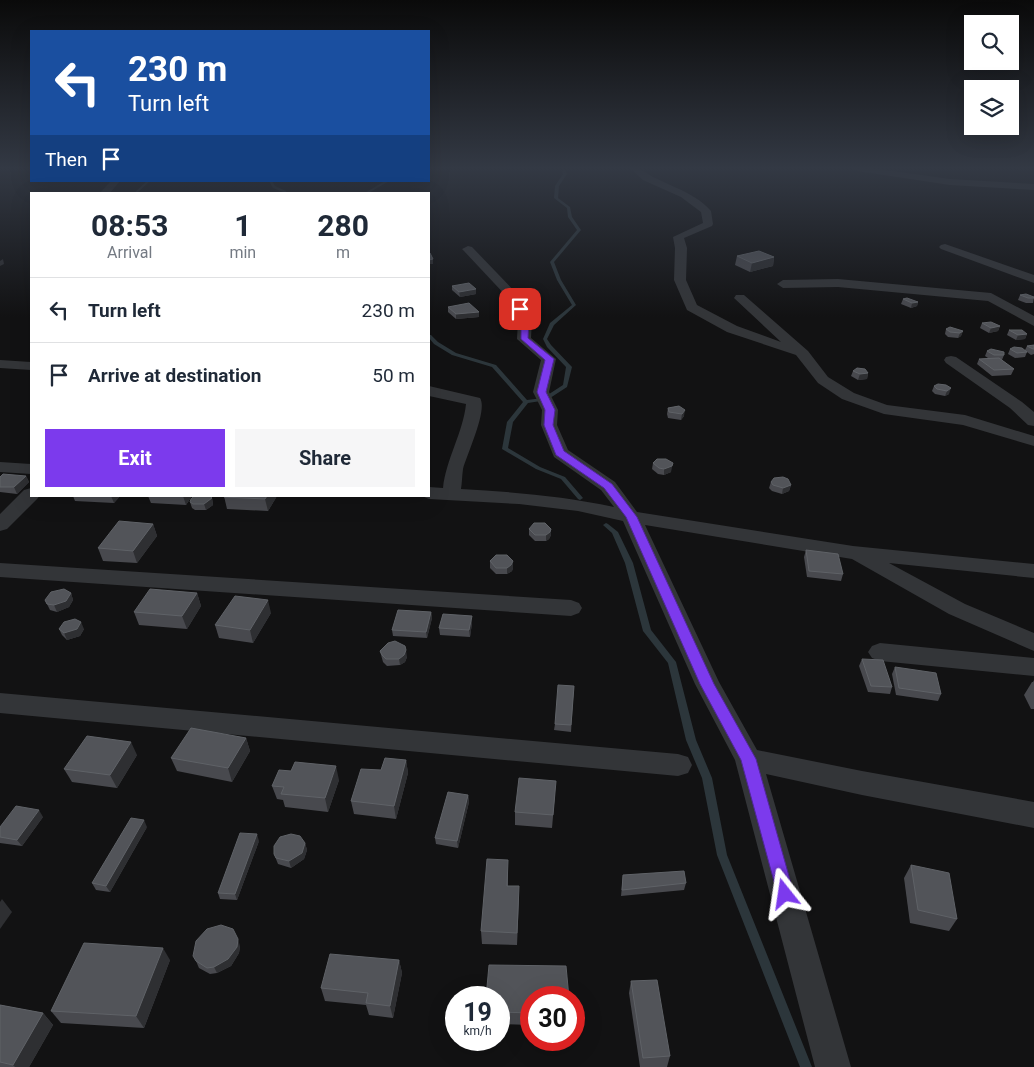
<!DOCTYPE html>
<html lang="en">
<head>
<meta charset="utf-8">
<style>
	:root { --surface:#fff; --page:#f6f6f7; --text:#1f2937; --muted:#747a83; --line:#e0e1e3; --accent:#7c3aed }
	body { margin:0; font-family:Roboto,sans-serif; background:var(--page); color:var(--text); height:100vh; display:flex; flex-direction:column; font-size:19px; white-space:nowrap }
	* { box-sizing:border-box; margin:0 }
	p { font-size:16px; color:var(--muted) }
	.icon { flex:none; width:28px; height:28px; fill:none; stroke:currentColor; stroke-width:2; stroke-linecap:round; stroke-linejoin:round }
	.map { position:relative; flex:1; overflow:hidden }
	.panel { position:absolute; left:30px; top:192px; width:400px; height:305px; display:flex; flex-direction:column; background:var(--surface); border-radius:0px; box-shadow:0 5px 20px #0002 }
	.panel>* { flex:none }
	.banner { position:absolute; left:30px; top:30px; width:400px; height:152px; border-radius:0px; box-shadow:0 5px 20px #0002; background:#1a4fa0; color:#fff; overflow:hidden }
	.tools { position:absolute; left:964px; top:15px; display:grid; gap:10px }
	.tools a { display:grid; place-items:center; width:55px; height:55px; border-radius:0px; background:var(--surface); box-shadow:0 5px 20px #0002; font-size:25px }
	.speed { position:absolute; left:445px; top:986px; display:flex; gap:10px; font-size:25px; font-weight:700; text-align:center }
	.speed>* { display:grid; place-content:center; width:65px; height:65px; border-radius:50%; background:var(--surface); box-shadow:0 5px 20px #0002; line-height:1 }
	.speed small { font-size:12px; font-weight:400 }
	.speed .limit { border:8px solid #d22; background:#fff; color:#111 }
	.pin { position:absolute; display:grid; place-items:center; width:42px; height:42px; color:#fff; margin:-21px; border-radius:10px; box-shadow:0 2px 8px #0006 }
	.me { position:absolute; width:55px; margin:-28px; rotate:345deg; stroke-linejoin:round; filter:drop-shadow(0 0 4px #0008) }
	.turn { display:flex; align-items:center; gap:18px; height:105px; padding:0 15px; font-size:22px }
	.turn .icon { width:65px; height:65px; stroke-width:2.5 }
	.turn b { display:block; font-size:35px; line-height:42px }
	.then { display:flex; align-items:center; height:48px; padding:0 15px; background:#0003; gap:10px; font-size:19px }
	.eta { display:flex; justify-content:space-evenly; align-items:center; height:85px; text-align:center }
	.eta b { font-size:30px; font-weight:700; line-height:35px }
	.button { display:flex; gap:10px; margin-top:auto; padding:10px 15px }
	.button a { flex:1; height:58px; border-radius:0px; background:var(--accent); color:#fff; font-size:20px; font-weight:700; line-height:58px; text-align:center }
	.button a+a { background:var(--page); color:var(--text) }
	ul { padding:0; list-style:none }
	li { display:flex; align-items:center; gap:15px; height:65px; padding:0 15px; border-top:1px solid var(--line) }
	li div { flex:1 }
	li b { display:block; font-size:19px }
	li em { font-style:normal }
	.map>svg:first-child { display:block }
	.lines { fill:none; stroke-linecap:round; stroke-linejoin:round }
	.stream { fill:#2c363b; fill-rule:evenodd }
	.street { fill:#333538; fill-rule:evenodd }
	.wall { fill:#48494e }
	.shaded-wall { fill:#2e2f32 }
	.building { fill:#525459; stroke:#5f6267 }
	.route { fill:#7c3aed; stroke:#51269a }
</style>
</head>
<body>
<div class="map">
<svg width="1034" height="1067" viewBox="0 0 1034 1067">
	<rect width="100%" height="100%" fill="#121213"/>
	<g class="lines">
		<!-- stream -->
		<g class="stream">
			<path d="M562,168H564L567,174L559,186L558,198L570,207L572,217L581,230L554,262L561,280L576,305L554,325L547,339L551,345L572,367L567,387L547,400L528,403L513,422L508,448L540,467L565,477L583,498L580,500L578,499L561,479L536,469L502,449L507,422L523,402L492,367L452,355L434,344L429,338V335H431L438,342L456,353L496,365L527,400L543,398L563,385L566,367L547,347L543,339L550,323L572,305L557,280L550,262L577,230L568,217L567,208L554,198L555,186L563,174Z"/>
			<path d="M147,181H150L136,194H133Z"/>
			<path d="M269,181H272L275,186L286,191L287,194H283V192L273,188Z"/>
			<path d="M385,181H389L367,194H363Z"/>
			<path d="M606,523L608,524L618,532L633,563L651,630L676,662L696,740L712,778L727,855L812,1067H800L717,855L702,778L686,740L668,663L643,631L625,563L612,533L603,525Z"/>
		</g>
		<!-- street -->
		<g class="street">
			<path d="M630,168H639C661,185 692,189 711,211L713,224L712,226L684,238L687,248L686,280L697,305L737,326L781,342L734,298L736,295H744L808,351L828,377L854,393L887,405L965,415L1034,436V446L963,425L884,414L842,399L818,383L796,355L727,332L687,310L674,280L675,248L673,237L703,223L701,212L681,197L643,180Z"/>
			<path d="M853,168H871L950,179L1034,184V190L950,185L857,171Z"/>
			<path d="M111,181H120L109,194H99Z"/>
			<path d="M945,244L1034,275V283L941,249L939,247L941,245Z"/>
			<path d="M468,246L472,247L521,298L532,320L531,338L556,359L549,392L558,410L557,425L568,450L615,482L637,512L853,546L1034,564V578L889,563L965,604L1034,633V651L949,614L852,559L645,525L719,682L757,750L862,771L1034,802V828L862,795L766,774L851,1067H815L735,760L695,684L623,521L578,511L519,504L429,499L422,496H429V487L443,488C446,459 463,433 466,404L429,396V386L480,398C488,410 467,454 463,469C462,476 462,483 461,489C513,492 563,496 614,507L601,490L554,457L541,425L542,410L533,392L541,360L517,339L518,320L509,299L464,251L462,249Z"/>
			<path d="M838,279L991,293L1034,316V326L988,301L838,287L783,288L777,284L783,280Z"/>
			<path d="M951,356L956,357L1022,402L1034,412V426L1028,425L1010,408L946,363L944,360L946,357Z"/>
			<path d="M0,360L31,362V370L0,368Z"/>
			<path d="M0,462L31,464V474L0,472Z"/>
			<path d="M31,488V496H39L38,498L7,529L0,531V514L24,490Z"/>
			<path d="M0,563L571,600L579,603L582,608L579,613L571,616L0,577Z"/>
			<path d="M880,643L1034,658V676L880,661L872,658L868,652L872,646Z"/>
			<path d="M0,693L678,754L688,757L692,765L688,773L678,776L0,713Z"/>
		</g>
	</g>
	<!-- wall -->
	<g class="wall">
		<path d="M737,256L774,257L773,266L750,272L735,265Z"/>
		<path d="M452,286L476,294L460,297L452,290Z"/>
		<path d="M1020,295L1034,297L1033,303H1026L1018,300Z"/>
		<path d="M903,299L918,302L917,306L911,308L901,304Z"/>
		<path d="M448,307L479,317L456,319L448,312Z"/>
		<path d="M982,323L1000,326L998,331L989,333L980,328Z"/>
		<path d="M946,329L963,331L961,336L958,338L948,337L945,334Z"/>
		<path d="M1009,330L1027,334L1025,339L1016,340L1007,335Z"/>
		<path d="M1034,345V354L1031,355L1027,352L1025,357L1015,358L1008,354L1010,349L1025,350L1027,346Z"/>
		<path d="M987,351L1004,355L1002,360L1014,369L1011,375L992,376L977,364L979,359L988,358L985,356Z"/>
		<path d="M853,371L868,373L867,379L858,380L851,376Z"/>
		<path d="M946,385L949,394L945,396L935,394L932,391L934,386Z"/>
		<path d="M679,406L684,416L681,420L668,418L667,414L668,408Z"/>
		<path d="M653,463L671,472L664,475L658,474L652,469Z"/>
		<path d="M26,476L29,482L17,494L0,492V477Z"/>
		<path d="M771,482L791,485L789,491L782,494L772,491L769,488Z"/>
		<path d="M73,496H120L114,503L75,501Z"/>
		<path d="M148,496H192L186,505L151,503Z"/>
		<path d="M224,496H277L268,511L227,509Z"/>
		<path d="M212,498L213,505L206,510H195L192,508L190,502Z"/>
		<path d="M153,524L157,536L137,563L103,561L98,548Z"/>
		<path d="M529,529L551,535L549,539L546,541H535L529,535Z"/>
		<path d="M806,550L843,574L841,581L807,577L804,557Z"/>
		<path d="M490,561H513V568L512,571L507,574H496L490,568Z"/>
		<path d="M71,593L73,600L69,607L57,612L50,610L45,600Z"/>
		<path d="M197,593L201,606L187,629L139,625L134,612Z"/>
		<path d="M431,612L432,618L427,638L393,636L392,630Z"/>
		<path d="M271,613L253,643L219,638L215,625Z"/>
		<path d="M472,623L470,637L440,635L439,628Z"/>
		<path d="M59,629H84L80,636L67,640L62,635Z"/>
		<path d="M380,651L407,657L405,662L400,665L387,666L383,662Z"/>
		<path d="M862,659L892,687L890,694L868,692L859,666Z"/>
		<path d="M895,667L941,694L938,701L896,695L892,674Z"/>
		<path d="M1034,680V709H1031L1024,695L1032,682H1033Z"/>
		<path d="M574,686L571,732L554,730L555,724Z"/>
		<path d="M246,738L250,751L232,782L177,771L171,758Z"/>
		<path d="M137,755L117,788L72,782L64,769Z"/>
		<path d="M406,760L408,773L396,819L354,814L351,801L381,770Z"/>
		<path d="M339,780L328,812L285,807L283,800L277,799L272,786Z"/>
		<path d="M555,794L552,828L515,825V812Z"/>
		<path d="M468,795L469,802L458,848L436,844L435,838Z"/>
		<path d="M43,817L22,846L0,843V827Z"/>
		<path d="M147,827L110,892L96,890L92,883Z"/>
		<path d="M259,841L237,900L220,899L218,893Z"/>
		<path d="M305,843L307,850L304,859L291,868L278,864L274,854Z"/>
		<path d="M911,865L957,919L949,931L910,923L904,878Z"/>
		<path d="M508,873V886L519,899L517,945L482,944L481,931Z"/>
		<path d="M623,875L686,883L684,890L621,896Z"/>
		<path d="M240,946L239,953L231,966L217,973L210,974L199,968L196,961Z"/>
		<path d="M170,960L144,1028L61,1023L51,1011Z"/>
		<path d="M399,960L402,973L393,1018L369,1015L366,1005L325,1001L321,988Z"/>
		<path d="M631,981L670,1056L667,1067H640L629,993Z"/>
		<path d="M499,998H531V1025L499,1024Z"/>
		<path d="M0,1005L43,1013L53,1025L29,1067H0Z"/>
	</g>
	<!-- shaded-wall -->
	<g class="shaded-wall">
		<path d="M774,257L773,266L750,272L752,263Z"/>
		<path d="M3,259L4,264L0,266V261Z"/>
		<path d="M433,259V264H430L429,260Z"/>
		<path d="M476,289V294L460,297L459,292Z"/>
		<path d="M918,302L917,306L911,308L912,303Z"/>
		<path d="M479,312V317L456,319V314Z"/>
		<path d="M1000,326L998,331L989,333L991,328Z"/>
		<path d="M963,331L961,336L958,338L960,333Z"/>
		<path d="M1027,334L1025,339L1016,340L1018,335Z"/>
		<path d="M868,373L867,379L858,380L860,374Z"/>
		<path d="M951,388L949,394L945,396L947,391Z"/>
		<path d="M685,410L684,416L681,420L682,414Z"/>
		<path d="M673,463L671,472L664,475V469Z"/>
		<path d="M26,476L29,482L17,494L14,487Z"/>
		<path d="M791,485L789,491L782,494L783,488Z"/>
		<path d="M111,496H120L114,503Z"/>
		<path d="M183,496H192L186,505Z"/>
		<path d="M267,496H277L268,511L265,499Z"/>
		<path d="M212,498L213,505L206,510L204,504Z"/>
		<path d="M153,524L157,536L137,563L133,551Z"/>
		<path d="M551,529V535L549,539L546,541V535Z"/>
		<path d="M513,561V568L512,571L507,574V568Z"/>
		<path d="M71,593L73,600L69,607L57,612L54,605Z"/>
		<path d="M197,593L201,606L187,629L182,616Z"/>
		<path d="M268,600L271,613L253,643L250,630Z"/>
		<path d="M431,612L432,618L427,638L426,632Z"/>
		<path d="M472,616V623L470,637L469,630Z"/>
		<path d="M81,622L84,629L80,636L67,640L64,633Z"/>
		<path d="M406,650L407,657L405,662L400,665L399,659Z"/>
		<path d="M246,738L250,751L232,782L228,768Z"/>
		<path d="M131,742L137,755L117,788L110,775Z"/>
		<path d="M406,760L408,773L396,819L394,806Z"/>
		<path d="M336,766L339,780L328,812L325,798Z"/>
		<path d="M468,795L469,802L458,848L457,841Z"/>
		<path d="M39,810L43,817L22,846L17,840Z"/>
		<path d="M144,820L147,827L110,892L106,886Z"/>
		<path d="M257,834L259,841L237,900L235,894Z"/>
		<path d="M305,843L307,850L304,859L291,868L289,861Z"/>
		<path d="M2,899L12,912L0,929V902Z"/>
		<path d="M238,939L240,946L239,953L231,966L217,973L214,967Z"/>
		<path d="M163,948L170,960L144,1028L136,1016Z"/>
		<path d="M399,960L402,973L393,1018L390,1006Z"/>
		<path d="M43,1013L53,1025L29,1067H15L13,1065Z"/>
	</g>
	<!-- building -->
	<g class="building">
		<path d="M759,251L774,257L752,263L737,256Z"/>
		<path d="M429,253H430L433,259L429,260Z"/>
		<path d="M469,283L476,289L459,292L452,286Z"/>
		<path d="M1026,294L1034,297V298H1028L1020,295Z"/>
		<path d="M907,298L918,302L912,303L903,299Z"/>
		<path d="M469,303L479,312L456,314L448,307Z"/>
		<path d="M991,322L1000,326L991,328L982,323Z"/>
		<path d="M950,327L963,331L960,333L950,332L946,329Z"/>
		<path d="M1009,330H1022L1027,334L1018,335Z"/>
		<path d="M1034,345V349H1033L1027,346Z"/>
		<path d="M1014,347L1022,348L1027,352L1017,353L1010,349Z"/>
		<path d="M991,349L1004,352V355H994L987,351Z"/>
		<path d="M999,358L1014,369L994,370L979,359Z"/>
		<path d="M857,368L865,369L868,373L860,374L853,371Z"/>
		<path d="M938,384L946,385L951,388L947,391L937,389L934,386Z"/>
		<path d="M679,406L685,410L682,414L669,412L668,408Z"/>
		<path d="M657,459H666L673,463L672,466L664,469L659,468L653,463Z"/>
		<path d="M3,474L26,476L14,487H0V477Z"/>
		<path d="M783,477L788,479L791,485L783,488L773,485L771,482L774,478Z"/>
		<path d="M194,496H210L212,498L204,504H193L190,502L191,499Z"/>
		<path d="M224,496H267L265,499L224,497Z"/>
		<path d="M119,521L153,524L133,551L98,548Z"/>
		<path d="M534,523H545L551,529L550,532L546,535H535L529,529Z"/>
		<path d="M806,550L838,554L843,574L809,571Z"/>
		<path d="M496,555H507L513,561L511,565L507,568H496L490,561Z"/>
		<path d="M64,589L71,593L66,601L54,605L47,604L45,600L51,592Z"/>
		<path d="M150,589L197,593L182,616L134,612Z"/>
		<path d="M235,596L268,600L250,630L215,625Z"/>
		<path d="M398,610L431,612L426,632L392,630Z"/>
		<path d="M443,614L472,616L469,630L439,628Z"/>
		<path d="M75,619L81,622L77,629L64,633L59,629L64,622Z"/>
		<path d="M395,641L405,646L406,650L404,655L399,659H386L382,655L380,651L388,643Z"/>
		<path d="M862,659L883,660L892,687L871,686Z"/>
		<path d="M895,667L936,673L941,694L899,688Z"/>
		<path d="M558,685L574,686L571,725L555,724Z"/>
		<path d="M191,728L246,738L228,768L171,758Z"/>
		<path d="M87,736L131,742L110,775L64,769Z"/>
		<path d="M385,758L406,760L394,806L351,801L361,769L381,770Z"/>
		<path d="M295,762L336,766L325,798L281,794L284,787L272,786L279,770L291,771Z"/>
		<path d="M519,778L556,781L553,815L515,812Z"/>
		<path d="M448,792L468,795L457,841L435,838Z"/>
		<path d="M16,806L39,810L17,840L0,837V827Z"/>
		<path d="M131,818L144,820L106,886L92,883Z"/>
		<path d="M240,833L257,834L235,894L218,893Z"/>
		<path d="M291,834L300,836L305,843L302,853L289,861L276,858L274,854V846L280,837Z"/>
		<path d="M487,859L508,860L507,886H519L517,933L481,931Z"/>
		<path d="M911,865L949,873L957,919L918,910Z"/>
		<path d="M684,871L686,883L622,890L623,875Z"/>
		<path d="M221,925L233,929L238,939L237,947L228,959L214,967L207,968L196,961L193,956L196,941L207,929Z"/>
		<path d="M84,943L163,948L136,1016L51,1011Z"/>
		<path d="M330,954L399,960L390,1006L366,1003L368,993L321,988Z"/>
		<path d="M489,965L566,966L569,998H531V1013L499,1012V998H486Z"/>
		<path d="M657,980L670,1056L643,1058L631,981Z"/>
		<path d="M0,1005L43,1013L13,1065L0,1062Z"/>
	</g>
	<!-- sky -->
	<linearGradient id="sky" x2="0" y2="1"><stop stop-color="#0a0a0a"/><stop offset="0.53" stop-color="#333944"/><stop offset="1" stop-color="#333944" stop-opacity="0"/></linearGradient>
	<rect width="1034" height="317" fill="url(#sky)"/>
	<!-- route -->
	<path class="route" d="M518,307H523L529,320L528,338L554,359L546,392L555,410L553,425L564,451L612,484L637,517L714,684L756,759L794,894L791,900L785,903L779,900L741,760L700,684L626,517L604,488L556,455L544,425L545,410L537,392L545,360L521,339V320L516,309Z"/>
</svg>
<div class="tools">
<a><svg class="icon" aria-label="search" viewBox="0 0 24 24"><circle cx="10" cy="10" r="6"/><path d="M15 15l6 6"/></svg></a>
<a><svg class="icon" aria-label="layers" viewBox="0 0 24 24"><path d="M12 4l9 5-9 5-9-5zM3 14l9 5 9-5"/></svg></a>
</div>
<div class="speed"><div>19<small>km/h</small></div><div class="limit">30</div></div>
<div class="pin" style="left:520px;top:309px;background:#d93025"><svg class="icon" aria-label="arrive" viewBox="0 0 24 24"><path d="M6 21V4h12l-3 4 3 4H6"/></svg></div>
<svg class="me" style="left:785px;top:894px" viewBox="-20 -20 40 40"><path d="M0-17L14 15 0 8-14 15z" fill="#7c3aed" stroke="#fff" stroke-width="4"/></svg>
<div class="banner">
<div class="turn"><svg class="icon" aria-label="left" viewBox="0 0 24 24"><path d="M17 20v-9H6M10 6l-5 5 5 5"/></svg><div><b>230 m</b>Turn left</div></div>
<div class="then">Then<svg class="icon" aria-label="arrive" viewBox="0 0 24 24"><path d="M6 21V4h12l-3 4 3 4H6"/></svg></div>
</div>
<section class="panel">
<div class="eta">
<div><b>08:53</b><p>Arrival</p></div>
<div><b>1</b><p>min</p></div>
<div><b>280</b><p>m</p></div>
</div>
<ul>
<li><svg class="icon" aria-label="left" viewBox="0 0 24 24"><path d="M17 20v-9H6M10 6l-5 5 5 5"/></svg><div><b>Turn left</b></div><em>230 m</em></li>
<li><svg class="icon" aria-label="arrive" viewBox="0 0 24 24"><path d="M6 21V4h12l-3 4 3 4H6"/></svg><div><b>Arrive at destination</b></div><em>50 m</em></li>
</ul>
<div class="button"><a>Exit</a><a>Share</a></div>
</section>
</div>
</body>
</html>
